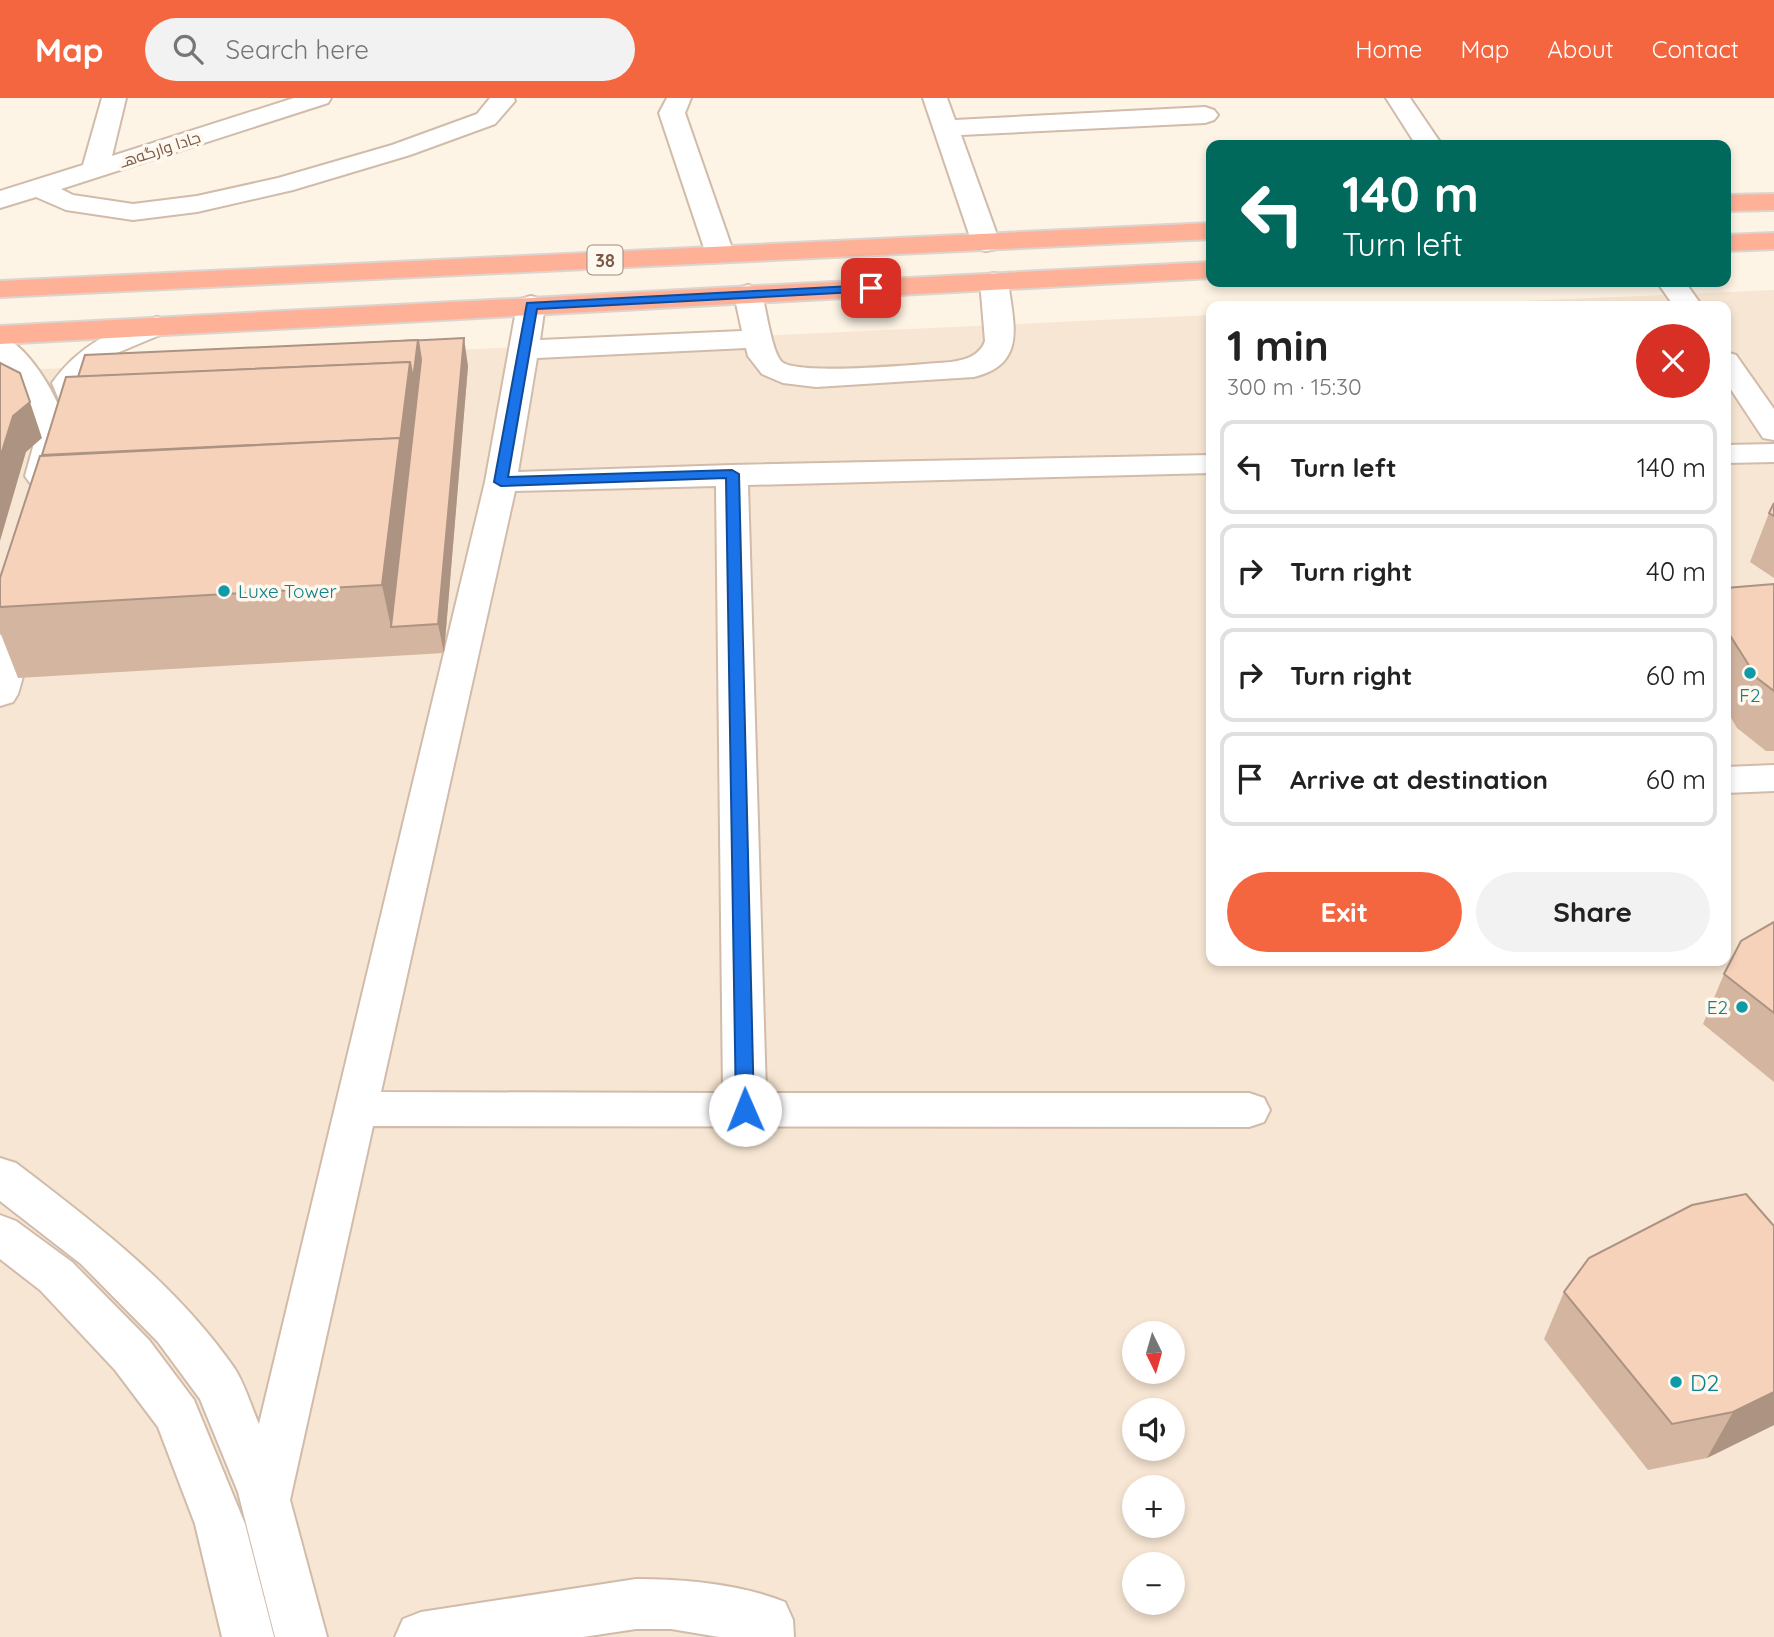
<!DOCTYPE html>
<html lang="en">
<head>
<meta charset="utf-8">
<style>
	:root { --surface:#fff; --page:#f2f2f2; --text:#222; --muted:#767676; --line:#e0e0e0; --accent:#f36640 }
	body { margin:0; font-family:Quicksand,Cairo,sans-serif; background:var(--page); color:var(--text); height:100vh; display:flex; flex-direction:column; font-size:26px; white-space:nowrap }
	* { box-sizing:border-box; margin:0 }
	p { font-size:23px; color:var(--muted) }
	.icon { flex:none; width:38px; height:38px; fill:none; stroke:currentColor; stroke-width:2; stroke-linecap:round; stroke-linejoin:round }
	.map { position:relative; flex:1; overflow:hidden }
	.details { position:absolute; left:1206px; top:203px; width:525px; height:665px; display:flex; flex-direction:column; background:var(--surface); border-radius:14px; box-shadow:0 4px 10px #0003 }
	.details>* { flex:none }
	.top-card { position:absolute; left:1206px; top:42px; width:525px; height:147px; border-radius:14px; box-shadow:0 4px 10px #0003; background:#00695c; color:#fff; overflow:hidden }
	.needle { width:46px; rotate:175deg }
	.fabs { position:absolute; left:1122px; top:1223px; display:grid; gap:14px }
	.fabs a { display:grid; place-items:center; width:63px; height:63px; border-radius:50%; background:var(--surface); box-shadow:0 4px 10px #0003; font-size:35px }
	.pin { position:absolute; display:grid; place-items:center; width:60px; height:60px; color:#fff; margin:-30px; border-radius:14px; box-shadow:0 4px 10px #0006 }
	.me { position:absolute; width:77px; margin:-38px; rotate:359deg; stroke-linejoin:round; filter:drop-shadow(0 0 5px #0008) }
	.turn { display:flex; align-items:center; gap:24px; height:147px; padding:0 21px; font-size:32px }
	.turn .icon { width:91px; height:91px; stroke-width:2.5 }
	.turn b { display:block; font-size:49px; line-height:60px }
	.round { display:grid; place-items:center; flex:none; width:74px; height:74px; border-radius:37px; background:var(--page) }
	.headline { display:flex; align-items:center; justify-content:space-between; height:119px; padding:0 21px }
	h1 { font-size:42px; font-weight:700; line-height:52px }
	.cta { display:flex; gap:14px; margin-top:auto; padding:14px 21px }
	.cta a { flex:1; height:80px; border-radius:42px; background:var(--accent); color:#fff; font-size:28px; font-weight:700; line-height:80px; text-align:center }
	.cta a+a { background:var(--page); color:var(--text) }
	ul { padding:0; list-style:none }
	li { display:flex; align-items:center; gap:21px; height:94px; margin:0 14px 10px; padding:0 7px; border:4px solid var(--line); border-radius:14px }
	li div { flex:1 }
	li b { display:block; font-size:26px }
	li em { font-style:normal }
	header { display:flex; align-items:center; gap:42px; box-sizing:border-box; height:98px; padding:0 35px; background:var(--accent); color:#fff }
	header strong { font-size:33px }
	nav { display:flex; gap:38px; margin-inline-start:auto; font-size:24px }
	.search { width:490px; height:63px; background:var(--page); display:flex; align-items:center; gap:18px; box-sizing:border-box; padding:0 24px; border-radius:38px; color:var(--muted); font-size:26px }
	.map>svg:first-child { display:block }
	.residential { fill:#f7e6d3; fill-rule:evenodd }
	.lines { fill:none; stroke-linecap:round; stroke-linejoin:round }
	.minor-casing { stroke:#d1bbaa; stroke-width:4 }
	.highway-casing { stroke:#dcd4cf; stroke-width:4 }
	.minor { fill:#fff; fill-rule:evenodd }
	.highway { fill:#feb197; fill-rule:evenodd }
	.wall { fill:#d4b5a0 }
	.shaded-wall { fill:#ac9382 }
	.building { fill:#f6d2ba; stroke:#ac9382; stroke-width:2 }
	.route { fill:#1a73e8; stroke:#114b97; stroke-width:2 }
	.culture-dot { fill:#0f9aa8; stroke:#fff8ee; stroke-width:2.5 }
	.labels { text-anchor:middle; dominant-baseline:central; stroke-width:7; stroke-linejoin:round; paint-order:stroke }
	.far-street-label { font-size:16px; fill:#7a5947; stroke:#fff8ee }
	.shield { fill:#fff8ee; stroke:#a28979; stroke-width:2 }
	.shield-label { font-size:18px; font-weight:bold; fill:#7a5947 }
	.culture-label { font-size:19px; fill:#0d838f; stroke:#fff8ee; text-anchor:start }
	.near-culture-label { font-size:23px; fill:#0d838f; stroke:#fff8ee; text-anchor:start }
</style>
</head>
<body>
<header>
<strong>Map</strong>
<div class="search"><svg class="icon" aria-label="search" viewBox="0 0 24 24"><circle cx="10" cy="10" r="6"/><path d="M15 15l6 6"/></svg>Search here</div>
<nav><a>Home</a><a>Map</a><a>About</a><a>Contact</a></nav>
</header>
<div class="map">
<svg width="1774" height="1539" viewBox="0 0 1774 1539">
	<rect width="100%" height="100%" fill="#fef4e5"/>
	<!-- residential -->
	<path class="residential" d="M1774,192V1539H0V273L1211,217V863H1726V208H1409ZM1134,1236H1172V1274H1134ZM1134,1312H1172V1351H1134ZM1134,1390H1172V1428H1134ZM1134,1466H1172V1505H1134Z"/>
	<g class="lines">
		<defs>
			<g id="minor">
				<path d="M102,0H126L112,58L294,0H331L328,5L61,91L73,97L133,106L197,98L278,80L392,47L477,16L490,0H514L515,3L495,26L410,57L293,92L197,114L133,122L66,112L36,99L0,110V93L83,67Z"/>
				<path d="M667,0H691L685,15L734,156L730,162L720,164L710,162L706,156L659,15Z"/>
				<path d="M923,0H947L955,22L1205,9L1214,12L1218,17L1214,22L1205,25L961,37L1000,145L996,151L986,153L976,151L972,145Z"/>
				<path d="M1386,0H1410L1442,47H1416Z"/>
				<path d="M994,175L1004,177L1008,183C1013,225 1028,266 974,279L816,289L783,285L762,276L748,258L746,250L537,260L518,374L732,367L1211,357V375L748,387L766,995H1249L1264,1000L1270,1012L1264,1024L1249,1029L373,1028L290,1402L327,1539H275L238,1394L200,1301L158,1244L81,1166L0,1103V1060L16,1065C96,1126 177,1187 235,1271C245,1287 251,1308 259,1326L485,384L517,207L521,201L531,198L541,201L545,207L540,242L742,233L734,196L738,190L748,187L758,190L762,196C766,211 772,255 782,264C800,278 923,266 951,264C965,262 980,258 985,243L980,183L984,177ZM716,388L723,995L381,994L515,393Z"/>
				<path d="M1657,184H1685L1702,208H1674Z"/>
				<path d="M157,219L167,222L171,228L167,234L117,255L85,280L82,285C89,301 100,319 89,336L78,338L65,333L61,362L52,385L41,387L30,385L25,378L33,349L34,327L28,306L0,263V238C26,245 56,295 63,320L64,314L52,285C78,248 114,230 157,219Z"/>
				<path d="M1726,254L1736,257L1774,311V342L1763,340L1726,284Z"/>
				<path d="M1774,346V364L1726,365V347Z"/>
				<path d="M25,500L37,503L42,511L18,596L13,604L0,608V538L13,503Z"/>
				<path d="M1774,667V693L1726,695V669Z"/>
				<path d="M0,1117L16,1123L72,1164L149,1242L194,1302L245,1426L274,1539H222L195,1426L158,1329L115,1272L40,1192L0,1161Z"/>
				<path d="M636,1481C684,1481 740,1486 785,1504L793,1522L794,1539H719L671,1531H636L583,1539H395L403,1521L421,1514Z"/>
			</g>
			<g id="highway">
				<path d="M1774,96V112L1726,113V97Z"/>
				<path d="M1211,125V141L0,199V183Z"/>
				<path d="M1774,135V151L1726,153V137Z"/>
				<path d="M1211,164V180L0,246V228Z"/>
			</g>
		</defs>
		<!-- minor casing -->
		<use href="#minor" class="minor-casing"/>
		<!-- highway casing -->
		<use href="#highway" class="highway-casing"/>
		<!-- minor -->
		<use href="#minor" class="minor"/>
		<!-- highway -->
		<use href="#highway" class="highway"/>
	</g>
	<!-- wall -->
	<g class="wall">
		<path d="M468,268L444,555L18,580L0,534V480Z"/>
		<path d="M1774,405V480L1750,464L1769,415Z"/>
		<path d="M1774,486V653H1766L1737,630L1726,611V490Z"/>
		<path d="M1774,824V984L1703,926L1724,876Z"/>
		<path d="M1564,1194L1774,1327L1707,1360L1648,1372L1544,1241Z"/>
	</g>
	<!-- shaded-wall -->
	<g class="shaded-wall">
		<path d="M464,240L468,268L444,555L438,526Z"/>
		<path d="M418,242L426,291L413,410L400,343L410,264Z"/>
		<path d="M30,304L42,340L26,354L0,443V360L13,318Z"/>
		<path d="M400,340L413,410L391,529L382,487Z"/>
		<path d="M1774,1294V1327L1707,1360L1733,1314Z"/>
	</g>
	<!-- building -->
	<g class="building">
		<path d="M464,240L438,526L391,529L421,262L418,242L365,245Z"/>
		<path d="M418,242L413,281L410,264L78,279L85,257Z"/>
		<path d="M410,264L400,343V340L42,357L66,279Z"/>
		<path d="M0,265L20,275L30,304L13,318L0,360Z"/>
		<path d="M400,340L382,487L0,509V480L40,358Z"/>
		<path d="M1774,405V418L1769,415Z"/>
		<path d="M1774,486V593L1757,580L1726,531V490Z"/>
		<path d="M1774,824V915L1724,876L1741,843Z"/>
		<path d="M1746,1096L1774,1128V1294L1733,1314L1672,1326L1564,1194L1589,1160L1692,1107Z"/>
	</g>
	<!-- route -->
	<path class="route" d="M871,187L875,188V193L537,211L508,379L732,372L739,376L754,1012L751,1016H739L736,1012L726,380L501,388L494,384L527,205Z"/>
	<!-- markers -->
	<g class="culture-dot">
		<circle cx="224" cy="493" r="7"/>
		<circle cx="1750" cy="575" r="7"/>
		<circle cx="1742" cy="909" r="7"/>
		<circle cx="1676" cy="1284" r="7"/>
	</g>
	<g class="labels">
		<!-- far-street labels -->
		<g class="far-street-label">
			<text transform="translate(160 51) rotate(-18)">جادا وارگه‌هـ</text>
		</g>
		<!-- shield labels -->
		<rect class="shield" x="587.5" y="147.5" width="35" height="29" rx="5"/>
		<g class="shield-label">
			<text x="605" y="162">38</text>
		</g>
		<!-- culture labels -->
		<g class="culture-label">
			<text x="238" y="493">Luxe Tower</text>
			<text x="1750" y="597" text-anchor="middle">F2</text>
			<text x="1728" y="909" text-anchor="end">E2</text>
		</g>
		<!-- near-culture labels -->
		<g class="near-culture-label">
			<text x="1690" y="1284">D2</text>
		</g>
	</g>
</svg>
<div class="fabs">
<a><svg class="needle" viewBox="-14 -14 28 28"><path d="M0-13l5 13h-10z" fill="#e53935"/><path d="M0 13l5-13h-10z" fill="#767676"/></svg></a>
<a><svg class="icon" aria-label="sound" viewBox="0 0 24 24"><path d="M4 9h4l5-4v14l-5-4H4zM17 9q2 3 0 6"/></svg></a>
<a>+</a>
<a>−</a>
</div>
<div class="pin" style="left:871px;top:190px;background:#d93025"><svg class="icon" aria-label="arrive" viewBox="0 0 24 24"><path d="M6 21V4h12l-3 4 3 4H6"/></svg></div>
<svg class="me" style="left:745px;top:1012px" viewBox="-20 -20 40 40"><circle r="19" fill="#fff"/><path d="M0-13L10 11 0 6-10 11z" fill="#1a73e8"/></svg>
<div class="top-card">
<div class="turn"><svg class="icon" aria-label="left" viewBox="0 0 24 24"><path d="M17 20v-9H6M10 6l-5 5 5 5"/></svg><div><b>140 m</b>Turn left</div></div>
</div>
<section class="details">
<div class="headline"><div><h1>1 min</h1><p>300 m · 15:30</p></div><a class="round" style="background:#d93025;color:#fff"><svg class="icon" aria-label="close" viewBox="0 0 24 24"><path d="M6 6l12 12M18 6L6 18"/></svg></a></div>
<ul>
<li><svg class="icon" aria-label="left" viewBox="0 0 24 24"><path d="M17 20v-9H6M10 6l-5 5 5 5"/></svg><div><b>Turn left</b></div><em>140 m</em></li>
<li><svg class="icon" aria-label="right" viewBox="0 0 24 24"><path d="M7 20v-9h11M14 6l5 5-5 5"/></svg><div><b>Turn right</b></div><em>40 m</em></li>
<li><svg class="icon" aria-label="right" viewBox="0 0 24 24"><path d="M7 20v-9h11M14 6l5 5-5 5"/></svg><div><b>Turn right</b></div><em>60 m</em></li>
<li><svg class="icon" aria-label="arrive" viewBox="0 0 24 24"><path d="M6 21V4h12l-3 4 3 4H6"/></svg><div><b>Arrive at destination</b></div><em>60 m</em></li>
</ul>
<div class="cta"><a>Exit</a><a>Share</a></div>
</section>
</div>
</body>
</html>
